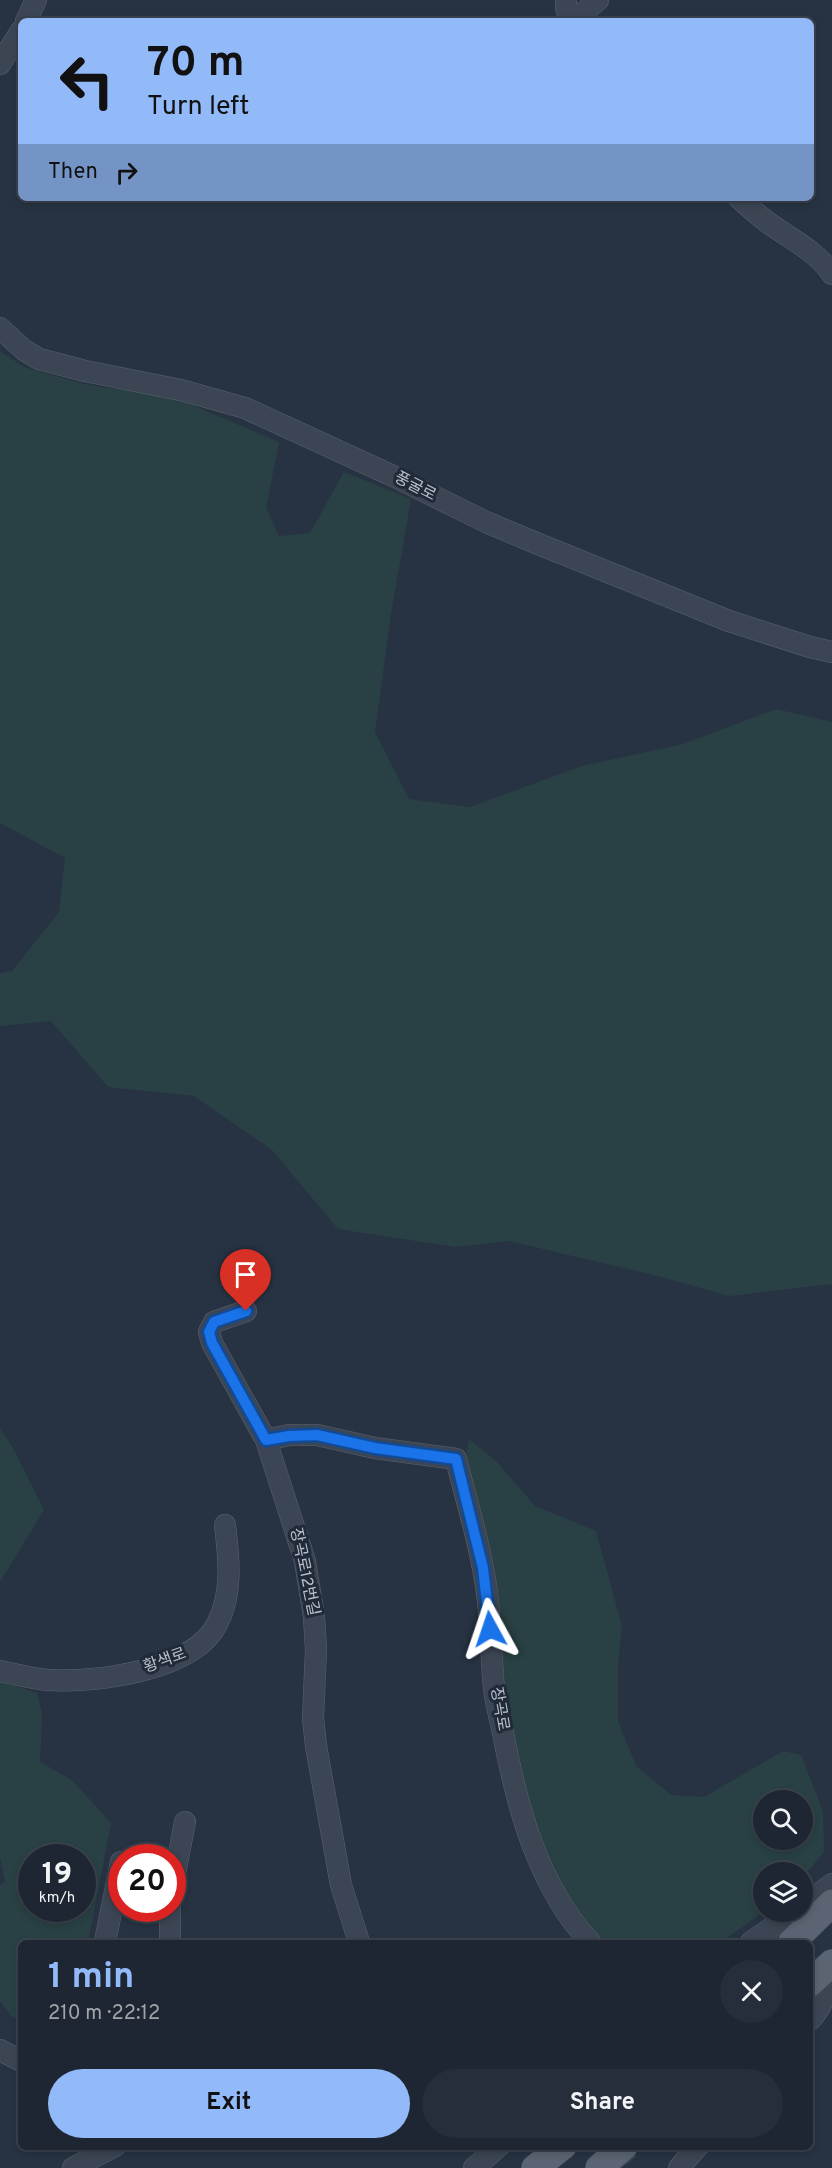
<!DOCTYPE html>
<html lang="en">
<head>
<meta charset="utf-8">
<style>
	:root { --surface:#1d2632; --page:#252e3a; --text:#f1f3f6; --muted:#a0a5ac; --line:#3b434d; --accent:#92b9f8 }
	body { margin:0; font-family:Overpass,"Noto Sans KR",sans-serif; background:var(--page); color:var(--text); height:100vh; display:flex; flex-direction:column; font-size:22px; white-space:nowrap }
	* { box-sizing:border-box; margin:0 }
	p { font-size:20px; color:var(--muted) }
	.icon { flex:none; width:33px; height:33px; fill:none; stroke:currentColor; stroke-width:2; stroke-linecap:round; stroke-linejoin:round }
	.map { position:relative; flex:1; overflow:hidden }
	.drawer { position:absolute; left:18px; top:1940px; width:795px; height:210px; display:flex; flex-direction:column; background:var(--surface); border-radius:9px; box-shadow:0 3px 9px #0003,0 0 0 2px var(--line) }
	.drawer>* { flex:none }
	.hud { position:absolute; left:18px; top:18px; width:796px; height:183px; border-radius:9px; box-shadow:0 3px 9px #0003,0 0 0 2px var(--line); background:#92b9f8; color:#111; overflow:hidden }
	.buttons { position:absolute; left:753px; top:1790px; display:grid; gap:12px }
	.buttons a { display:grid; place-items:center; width:60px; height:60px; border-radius:50%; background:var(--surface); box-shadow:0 3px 9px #0003,0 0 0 2px var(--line); font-size:30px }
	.speed { position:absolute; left:18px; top:1844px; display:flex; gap:12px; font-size:30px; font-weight:700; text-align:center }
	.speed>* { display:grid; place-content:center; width:78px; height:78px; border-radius:50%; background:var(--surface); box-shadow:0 3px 9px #0003,0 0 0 2px var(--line); line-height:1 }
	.speed small { font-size:15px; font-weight:400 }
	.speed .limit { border:9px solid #d22; background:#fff; color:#111 }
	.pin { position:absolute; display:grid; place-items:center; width:51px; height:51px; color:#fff; margin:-62px -26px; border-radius:50% 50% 50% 0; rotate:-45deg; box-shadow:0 0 6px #0007 }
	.pin .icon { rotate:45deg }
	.me { position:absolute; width:66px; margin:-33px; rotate:355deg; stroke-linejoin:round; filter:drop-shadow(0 0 4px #0008) }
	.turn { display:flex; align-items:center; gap:21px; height:126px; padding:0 30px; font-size:27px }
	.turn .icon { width:78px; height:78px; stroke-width:2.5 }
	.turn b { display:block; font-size:42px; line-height:51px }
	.then { display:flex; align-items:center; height:57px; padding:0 30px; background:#0003; gap:12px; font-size:22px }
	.round { display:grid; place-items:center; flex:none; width:63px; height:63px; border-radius:32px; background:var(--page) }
	.head { display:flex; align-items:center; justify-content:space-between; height:102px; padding:0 30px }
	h1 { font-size:36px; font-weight:700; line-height:45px; color:var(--accent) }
	.cta { display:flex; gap:12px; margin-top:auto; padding:12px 30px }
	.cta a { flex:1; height:69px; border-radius:36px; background:var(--accent); color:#111; font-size:24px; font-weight:700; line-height:69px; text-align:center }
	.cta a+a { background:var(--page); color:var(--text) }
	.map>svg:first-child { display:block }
	.green { fill:#294144; fill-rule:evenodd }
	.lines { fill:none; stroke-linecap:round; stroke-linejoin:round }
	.minor-tunnel { stroke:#3d4858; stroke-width:21; stroke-dasharray:21 10; stroke-linecap:butt }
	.minor-casing { stroke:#5a6370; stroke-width:22 }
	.major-casing { stroke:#454e5c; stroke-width:28 }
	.minor { stroke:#3c4553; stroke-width:21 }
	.major { stroke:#5a6472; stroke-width:27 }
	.route-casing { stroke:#114b97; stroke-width:15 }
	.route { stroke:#1a73e8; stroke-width:10 }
	.labels { text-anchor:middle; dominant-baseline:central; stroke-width:6; stroke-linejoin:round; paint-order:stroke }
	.street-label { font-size:16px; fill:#b9c0cc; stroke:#202a38 }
</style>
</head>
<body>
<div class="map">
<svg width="832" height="2168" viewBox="0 0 832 2168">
	<rect width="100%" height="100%" fill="#273343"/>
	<!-- green -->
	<g class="green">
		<path d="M0,351L24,367L84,384L176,398L279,442L266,507L279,536L310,533L344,472L411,499L391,614L375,732L409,799L470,807L582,766L683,744L776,709L832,722V1284L729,1296L662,1277L509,1241L455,1247L338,1229L272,1150L194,1096L108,1087L51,1021L0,1026V973L12,971L59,912L65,858L0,823Z"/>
		<path d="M0,1429L12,1446L44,1510L0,1582Z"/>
		<path d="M469,1439L498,1463L535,1506L596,1531L622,1626L618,1664V1721L636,1766L671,1795L704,1797L783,1751L801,1755L823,1811L824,1852L803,1877L802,1872H764V1911L722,1942H598L556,1885L530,1820L505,1718L464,1471ZM764,1800H802V1839H764Z"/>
		<path d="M0,1681L37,1693L42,1714L40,1762L72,1780L111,1823L88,1942H21V2017L13,2018L0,2001V1885L5,1882L0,1858ZM32,1857H82V1908H32Z"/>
	</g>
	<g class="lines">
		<!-- minor-tunnel -->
		<path class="minor-tunnel" d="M615,2146L632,2168"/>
		<defs>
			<g id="minor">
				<path d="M566,0V8L571,21"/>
				<path d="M26,21L36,0"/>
				<path d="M574,21L598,0"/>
				<path d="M0,64L21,31"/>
				<path d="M739,198C750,208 761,218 773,226C794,241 817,252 832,274"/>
				<path d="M0,328L24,350L39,359L85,371L181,390L245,408L393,476L486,522L536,543L729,621L810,647L832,652"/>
				<path d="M246,1311L214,1322L209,1332L212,1343L266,1440L305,1561L314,1617L316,1649L313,1718L316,1746L341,1885L359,1942"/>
				<path d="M266,1440L289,1435H317L375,1448L456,1459C467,1503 481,1548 487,1593C491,1624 491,1657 494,1689C496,1704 500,1719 503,1733C517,1807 538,1886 590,1942"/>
				<path d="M0,1671C16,1674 33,1679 50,1680C97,1683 194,1670 217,1624C233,1594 229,1558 225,1525"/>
				<path d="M172,1889L185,1822"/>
				<path d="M802,1906L832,1884"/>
				<path d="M170,1908V1942"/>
				<path d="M105,1942L121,1862"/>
				<path d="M751,1942L796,1911"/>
				<path d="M810,2020C825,2004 828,1989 828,1967L832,1969"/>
				<path d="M0,2050L21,2061"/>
				<path d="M73,2168L115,2146"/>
				<path d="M474,2168L499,2146"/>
				<path d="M679,2168L698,2146"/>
			</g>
			<g id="major">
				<path d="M792,1942L832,1903"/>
				<path d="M810,1983L832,1963"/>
				<path d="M535,2168L563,2146"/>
				<path d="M599,2168L624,2146"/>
			</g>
		</defs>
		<!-- minor casing -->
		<use href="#minor" class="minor-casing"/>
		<!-- major casing -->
		<use href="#major" class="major-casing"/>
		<!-- minor -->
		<use href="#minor" class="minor"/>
		<!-- major -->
		<use href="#major" class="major"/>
	</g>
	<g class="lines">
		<defs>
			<path id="route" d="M246,1311L214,1322L209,1332L212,1343L266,1440L289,1436L317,1435L375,1448L456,1459L483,1568L490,1629"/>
		</defs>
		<!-- route casing -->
		<use href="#route" class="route-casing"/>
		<!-- route -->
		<use href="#route" class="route"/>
	</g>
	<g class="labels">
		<!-- street labels -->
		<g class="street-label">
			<text transform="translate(415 487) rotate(27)">풍굴로</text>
			<text transform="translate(304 1572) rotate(78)">장곡로12번길</text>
			<text transform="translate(165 1661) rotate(-20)">황색로</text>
			<text transform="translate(499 1709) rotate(80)">장곡로</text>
		</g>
	</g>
</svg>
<div class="buttons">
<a><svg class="icon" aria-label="search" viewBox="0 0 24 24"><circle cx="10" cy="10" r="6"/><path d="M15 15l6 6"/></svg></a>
<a><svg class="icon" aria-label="layers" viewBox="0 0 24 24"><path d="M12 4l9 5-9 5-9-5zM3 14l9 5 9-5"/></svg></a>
</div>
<div class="speed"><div>19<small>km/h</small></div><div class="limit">20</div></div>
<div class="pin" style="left:246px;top:1311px;background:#d93025"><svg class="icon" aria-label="arrive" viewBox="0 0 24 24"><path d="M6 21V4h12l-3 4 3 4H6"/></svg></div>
<svg class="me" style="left:490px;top:1629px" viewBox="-20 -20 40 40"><path d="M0-17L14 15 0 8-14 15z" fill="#1a73e8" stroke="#fff" stroke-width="4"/></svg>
<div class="hud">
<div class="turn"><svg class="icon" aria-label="left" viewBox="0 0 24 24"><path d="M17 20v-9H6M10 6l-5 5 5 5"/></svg><div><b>70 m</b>Turn left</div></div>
<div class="then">Then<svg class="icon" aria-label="right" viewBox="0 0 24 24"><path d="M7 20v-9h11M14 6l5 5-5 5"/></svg></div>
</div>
<section class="drawer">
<div class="head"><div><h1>1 min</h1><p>210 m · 22:12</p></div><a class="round"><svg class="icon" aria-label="close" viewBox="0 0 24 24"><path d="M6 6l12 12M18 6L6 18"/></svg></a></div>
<div class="cta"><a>Exit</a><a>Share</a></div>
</section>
</div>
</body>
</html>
